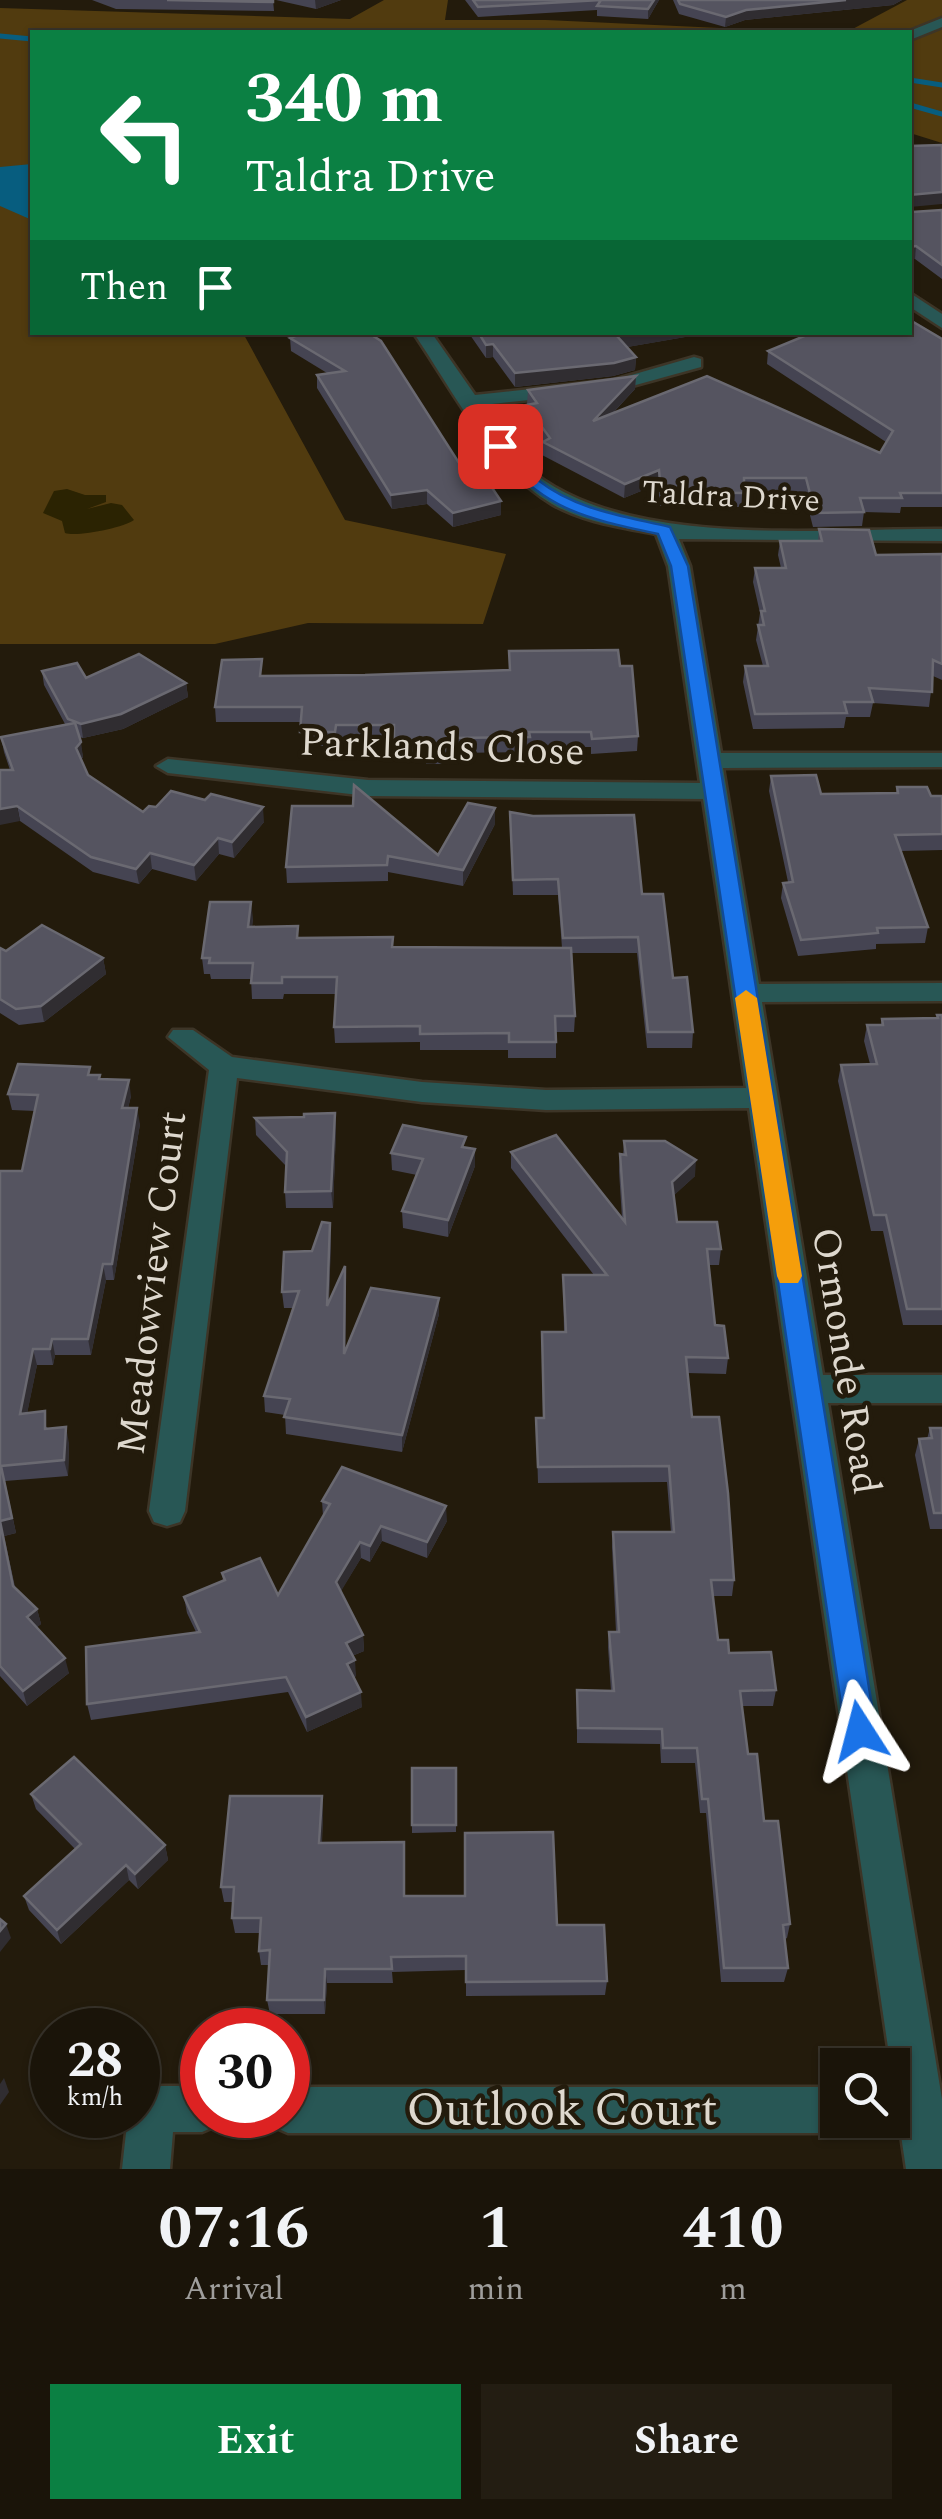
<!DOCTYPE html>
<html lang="en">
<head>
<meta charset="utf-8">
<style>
	:root { --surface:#1a1409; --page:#231d12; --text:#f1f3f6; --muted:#9f9e9c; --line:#38332a; --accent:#0b8043 }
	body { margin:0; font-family:Spectral,serif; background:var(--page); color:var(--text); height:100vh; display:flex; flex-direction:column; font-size:38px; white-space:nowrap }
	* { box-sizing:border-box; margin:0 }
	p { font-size:32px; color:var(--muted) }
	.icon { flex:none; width:55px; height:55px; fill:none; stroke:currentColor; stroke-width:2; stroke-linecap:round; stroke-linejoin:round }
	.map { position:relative; height:2169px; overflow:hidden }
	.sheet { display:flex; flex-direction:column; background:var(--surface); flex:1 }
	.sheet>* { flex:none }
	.banner { position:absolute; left:30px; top:30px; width:882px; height:305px; border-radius:0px; box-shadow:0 2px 8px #0004,0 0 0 2px var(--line); background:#0b8043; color:#fff; overflow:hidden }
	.fabs { position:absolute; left:820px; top:2048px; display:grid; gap:20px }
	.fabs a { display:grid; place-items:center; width:90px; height:90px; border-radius:0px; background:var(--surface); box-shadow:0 2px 8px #0004,0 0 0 2px var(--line); font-size:50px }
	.speed { position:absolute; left:30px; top:2008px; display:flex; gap:20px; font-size:50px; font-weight:700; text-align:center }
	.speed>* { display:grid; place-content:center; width:130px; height:130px; border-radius:50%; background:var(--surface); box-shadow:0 2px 8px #0004,0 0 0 2px var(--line); line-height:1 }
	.speed small { font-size:25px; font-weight:400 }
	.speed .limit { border:15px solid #d22; background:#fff; color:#111 }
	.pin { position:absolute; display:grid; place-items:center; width:85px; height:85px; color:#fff; margin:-42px; border-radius:20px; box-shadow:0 5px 15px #0006 }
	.me { position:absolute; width:110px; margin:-55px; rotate:351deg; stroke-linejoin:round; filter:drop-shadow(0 0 8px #0008) }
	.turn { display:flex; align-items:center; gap:35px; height:210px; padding:0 50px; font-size:45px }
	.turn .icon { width:130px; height:130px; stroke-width:2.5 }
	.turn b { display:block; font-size:70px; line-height:85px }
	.then { display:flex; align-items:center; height:95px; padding:0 50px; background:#0003; gap:20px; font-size:38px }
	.eta { display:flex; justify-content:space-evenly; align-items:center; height:170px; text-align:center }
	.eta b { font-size:60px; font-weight:700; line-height:70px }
	.primary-button { display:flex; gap:20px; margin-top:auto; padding:20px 50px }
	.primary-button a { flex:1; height:115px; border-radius:0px; background:var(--accent); color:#fff; font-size:40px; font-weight:700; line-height:115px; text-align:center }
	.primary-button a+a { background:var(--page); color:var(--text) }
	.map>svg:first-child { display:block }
	.green { fill:#513b0f }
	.sand { fill:#2b2302 }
	.water { fill:#075d7f }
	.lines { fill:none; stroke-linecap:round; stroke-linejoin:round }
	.stream { stroke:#075d7f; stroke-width:5 }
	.minor-casing { stroke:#3d3527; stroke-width:5 }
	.minor { fill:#285755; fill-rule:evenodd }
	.wall { fill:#454452 }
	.shaded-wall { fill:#302d31 }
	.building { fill:#555460; stroke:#6a6971; stroke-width:2.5 }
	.route { fill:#1a73e8; stroke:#114b97; stroke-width:2.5 }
	.slow { fill:#f59e0b }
	.labels { text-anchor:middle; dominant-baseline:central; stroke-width:9; stroke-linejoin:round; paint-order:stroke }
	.far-street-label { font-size:32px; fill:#ded8ce; stroke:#231b0c }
	.street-label { font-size:40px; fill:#ded8ce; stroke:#231b0c }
	.near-street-label { font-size:48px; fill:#ded8ce; stroke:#231b0c }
</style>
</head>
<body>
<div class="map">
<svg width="942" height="2169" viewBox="0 0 942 2169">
	<rect width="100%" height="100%" fill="#231b0c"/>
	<!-- green -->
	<g class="green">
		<path d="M384,0H448L445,20H546L806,32H32V332L243,333L345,520L506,554L483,624L308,623L215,644H0V8L350,19Z"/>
		<path d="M907,0H942V143L910,133V32H847Z"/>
	</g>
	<!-- sand -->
	<path class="sand" d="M67,489L85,495H106V502L87,509L111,503L122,505L134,520C123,528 77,537 65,533L62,521L43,513L54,491Z"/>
	<!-- water -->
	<path class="water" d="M32,164V220L0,206V167Z"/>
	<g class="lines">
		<!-- stream -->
		<g class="stream">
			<path d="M0,36L32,39"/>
			<path d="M910,80L942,85"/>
			<path d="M910,105L942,114"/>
		</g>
		<defs>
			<g id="minor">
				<path d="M942,18V27L910,40V32H907Z"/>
				<path d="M910,293L942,314V328L910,307Z"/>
				<path d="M413,332H431L475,395L614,380L694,357L701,359V367L614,391L483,405C496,425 510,451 527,467C620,550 822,528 942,529V541L679,539L690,566L721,753H942V767L723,768L759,984L942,983V1001L762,1002L823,1375H942V1403H828L942,2099V2169H906L749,1108L546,1110L422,1102L237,1078L185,1511L180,1522L167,1526L154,1522L149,1511L209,1070L168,1037L173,1030H193L232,1057L422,1082L546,1090L746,1088L703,799L368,796L168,773L156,766L168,759L368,780L700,783L668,566L656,534C621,527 583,522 552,504C492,469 452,389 413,332Z"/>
				<path d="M152,2086H202V2115H223L218,2125L202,2132H173L170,2169H122L128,2115H138V2092Z"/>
				<path d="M288,2087H838V2120H857L854,2126L838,2133H288L272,2126L267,2115H288Z"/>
			</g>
		</defs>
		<!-- minor casing -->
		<use href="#minor" class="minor-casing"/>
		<!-- minor -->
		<use href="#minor" class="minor"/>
	</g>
	<!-- wall -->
	<g class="wall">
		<path d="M92,0H273L274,11L116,9Z"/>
		<path d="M276,0H341L316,9Z"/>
		<path d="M465,0H659L648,19L597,16V10L478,17Z"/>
		<path d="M673,0H902L893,5L745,20L725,27L679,14Z"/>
		<path d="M910,210L912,212L942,210V279L915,259H910Z"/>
		<path d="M292,332H378V334L373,336L459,463L501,515L453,527L427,504L392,509L317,388V375L327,373L291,351L290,338L299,335Z"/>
		<path d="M468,332H714L627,347L636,357L635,370L613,376L515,387L493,357L486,358Z"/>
		<path d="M942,339V507H901L900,513L864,512L862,526L813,527L804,492H744L743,507L660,506L658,484L624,498L542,455L543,442L526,418L528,390L636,376L635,389L612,414L880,453L886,442L767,364L768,351Z"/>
		<path d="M819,529L876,555L942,554V680L933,676L929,707L873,703L870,717H846L844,728L753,729L743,682L745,666H763L756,640L760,613L753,582L755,568H781L778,555L780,541H818Z"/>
		<path d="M509,651L620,666L638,736L637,751L591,754V747H530V752L454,753V764H426V757H394V740H337L336,746H301V722H216L215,707L263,676L365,675L509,670Z"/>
		<path d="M42,671L86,678L186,683L188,697L123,729L83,738L79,737L83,757L81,760L88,775L143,812L264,822L234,858L219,854L196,881L152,869L139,884L93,872L20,821L10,770L4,752L1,737L65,724L44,685Z"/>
		<path d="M771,776L821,794L896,793L897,787L931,796H942V850L901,851L928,927L925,943L876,944V949L798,956L781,898L783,883L788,882L769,791Z"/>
		<path d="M292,806L438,855L495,824L463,886L388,872V881L287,883L286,867Z"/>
		<path d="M510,812L642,894L693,1032L692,1048H647L637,953H572L575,1016L574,1032H556V1058H508V1050H420V1042L335,1043L334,1027L336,994H284L283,999H252L251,979H211L210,974H204L202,958L253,918L252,927L299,938L393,947L562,948L558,895H513Z"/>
		<path d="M0,948L6,951L103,958L106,974L44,1022L19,1025L0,1013Z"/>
		<path d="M937,1015H942V1325H903L883,1231H871L838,1081L841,1065L870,1064L864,1041L867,1025H881L882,1019L937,1018Z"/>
		<path d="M91,1075L131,1096L128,1108L140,1124L114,1280H106L91,1355H55L53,1365H37L27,1413L69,1443L68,1476L5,1481L16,1533L4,1536L15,1587L37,1609L41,1624L37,1627L69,1673L27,1706L0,1676V1171H22L35,1111L12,1110L8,1094Z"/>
		<path d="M335,1113L336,1130L333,1208H286L285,1192L286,1166L256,1135L255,1118L304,1117Z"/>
		<path d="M624,1141L695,1176L674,1195L677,1222L721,1249L719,1265H708L715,1325L728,1358L726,1374L687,1373L692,1417L734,1580L732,1596H713L718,1640L729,1653L776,1690L773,1706H742L748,1754L790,1924L787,1938L785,1939L788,1968L784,1982H721L706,1813H700L695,1763H661L660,1744L577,1743V1690L611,1691L608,1647L609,1632H616L612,1547L613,1532H671L667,1482L538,1483L536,1418H543L542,1332H564L563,1275H594L511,1168V1152L622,1218L619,1171L620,1154L623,1155Z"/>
		<path d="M466,1148L475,1149V1166L448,1237L403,1228L402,1211L417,1175L392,1170L391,1153Z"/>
		<path d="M331,1240L329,1302L346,1282L345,1351L439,1314L402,1452L286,1434L285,1415L265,1412L264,1396L293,1308H284L282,1292L312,1251Z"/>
		<path d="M930,1428H942V1529H930L915,1455L919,1439H927Z"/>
		<path d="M322,1501L447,1521L427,1558L382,1541L370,1562L361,1558L340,1592L363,1635L364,1651L352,1656L356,1676L354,1677L362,1707L307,1732L288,1692L91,1720L87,1704L196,1632L187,1613L184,1597L223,1581L222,1573L278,1595L323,1516Z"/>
		<path d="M412,1768H456V1832L412,1833Z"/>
		<path d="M31,1794L165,1845L168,1860L138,1889L129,1880L61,1944L29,1910L24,1896L75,1849L36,1809Z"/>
		<path d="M322,1796L323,1811L322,1843L404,1842L405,1896L557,1925L607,1981L605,1995L466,1996V1970L392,1972L393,1983H327L325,2014H270L267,2000L269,1965H261L259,1951L260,1933H235L232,1918L233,1902H224L221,1887Z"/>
	</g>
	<!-- shaded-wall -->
	<g class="shaded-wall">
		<path d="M315,0H341L316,9Z"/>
		<path d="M654,0H659L648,19V9Z"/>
		<path d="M846,0H902L893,5L745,20L725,27L726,17L746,10Z"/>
		<path d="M942,192V204L910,207V195Z"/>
		<path d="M916,246L915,259H910V247Z"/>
		<path d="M636,332H714L616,349L617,336Z"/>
		<path d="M493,344V357L486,358V345Z"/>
		<path d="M636,357L635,370L613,376L515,387V373Z"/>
		<path d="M636,376L635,389L592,435L593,421Z"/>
		<path d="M659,470L658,484L624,498L625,484Z"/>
		<path d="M427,490V504L392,509L391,495Z"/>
		<path d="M501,501V515L453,527V513Z"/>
		<path d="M186,683L188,697L123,729L83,738L81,724Z"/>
		<path d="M81,742L83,757L78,763L76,748Z"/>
		<path d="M17,806L20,821L0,825V809Z"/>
		<path d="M263,807L264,822L234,858L232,842Z"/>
		<path d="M495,808V824L463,886V870Z"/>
		<path d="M218,838L219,854L196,881L194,865Z"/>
		<path d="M150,853L152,869L139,884L136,869Z"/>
		<path d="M251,902L253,918L250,943L248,927Z"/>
		<path d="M103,958L106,974L44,1022L41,1006Z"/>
		<path d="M129,1080L131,1096L124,1124L122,1108Z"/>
		<path d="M137,1108L140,1124L114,1280L112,1264Z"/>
		<path d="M335,1113L336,1130L333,1208L331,1191Z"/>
		<path d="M475,1149V1166L448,1237V1220Z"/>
		<path d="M696,1160L695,1176L671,1198L672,1182Z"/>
		<path d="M330,1223L331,1240L328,1323L327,1306Z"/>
		<path d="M103,1264L106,1280L91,1355L88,1339Z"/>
		<path d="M345,1266L346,1282L345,1371L344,1354Z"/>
		<path d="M439,1298V1314L402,1452V1435Z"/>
		<path d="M52,1339L55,1355L53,1365L50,1349Z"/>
		<path d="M33,1349L37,1365L24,1429L20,1414Z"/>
		<path d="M66,1427L69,1443L68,1476L64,1460Z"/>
		<path d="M1,1466L16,1533L4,1536L17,1601L0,1521Z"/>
		<path d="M446,1506L447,1521L427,1558V1542Z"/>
		<path d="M381,1526L382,1541L370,1562V1546Z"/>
		<path d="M360,1542L361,1558L337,1598L336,1582Z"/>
		<path d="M37,1609L41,1624L31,1632L27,1617Z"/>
		<path d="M363,1635L364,1651L347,1658L346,1643Z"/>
		<path d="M65,1658L69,1673L27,1706L23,1691Z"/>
		<path d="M355,1660L356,1676L348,1679L347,1664Z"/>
		<path d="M361,1692L362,1707L307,1732L306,1717Z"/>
		<path d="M322,1796L323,1811L321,1858L319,1843Z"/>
		<path d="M165,1845L168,1860L138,1889L135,1874Z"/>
		<path d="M126,1865L129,1880L61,1944L57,1930Z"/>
		<path d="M6,1924L11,1938L0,1952V1931Z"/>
		<path d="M325,1969L327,1983L325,2014L324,2000Z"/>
		<path d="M4,2078L9,2092L0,2105V2084Z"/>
	</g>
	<!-- building -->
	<g class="building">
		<path d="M167,0H273V2Z"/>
		<path d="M473,0H654L648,9L597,6L601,0L478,7Z"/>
		<path d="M678,0H846L746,10L726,17L680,4Z"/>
		<path d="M942,145V192L910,195V146Z"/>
		<path d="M910,210L912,212L942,210V265L916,246L910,247Z"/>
		<path d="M910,320L942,339V493H900L902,498H860L864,512L815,513L806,478H744V493L661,492L659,470L625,484L543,442L550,438L526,405L537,403L528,390L636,376L593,421L707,376L880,453L893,431L768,351L814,332H910Z"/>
		<path d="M306,332H367L381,341L459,463L474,461L501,501L453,513L427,490L391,495L317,375L345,371L290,338Z"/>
		<path d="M478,332H636L617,336L636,357L614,363L515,373L493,344L486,345Z"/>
		<path d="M819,529L869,530L876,555L942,554V664L933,660L932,692L869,688L873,702H844L847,713L755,714L745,666H768L758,625H764L761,611H765L755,568H786L780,541H822Z"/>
		<path d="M618,650L620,666H632L638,736L592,739L591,732H529L530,737L454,738V749L426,750V742H394V725H336L335,732H300L302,707H215L222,660L262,659L260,676L365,675L510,670L509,651Z"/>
		<path d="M139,654L186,683L121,714L81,724L68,719L42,671L77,663L86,678Z"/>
		<path d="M75,723L81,742L76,748L88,775L143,812L149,806L156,807L171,791L205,800L211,794L263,807L232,842L218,838L194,865L150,853L136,869L91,857L17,806L0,809V770H13L1,737Z"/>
		<path d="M816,775L821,794L898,793L897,787H927L931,796H942V834L895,835L928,927L877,928L878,933L801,940L783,883L793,882L771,776Z"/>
		<path d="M354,785L438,855L468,803L495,808L463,870L388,856L387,865L286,867L292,806H353Z"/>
		<path d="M510,812L533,816L634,815L642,894H663L673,978L687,977L693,1032H648L638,937L563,938L558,879L513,880Z"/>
		<path d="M210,902H251L248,927L298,926L297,938L393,937L392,947L571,948L575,1016H555L556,1042H509V1033L420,1034V1026L334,1027L337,977H282V983H251L253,963H209L210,958H202Z"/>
		<path d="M42,925L103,958L41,1006L16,1009L0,999V948L6,951Z"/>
		<path d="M937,1015H942V1309H907L886,1215H874L841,1065L877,1064L867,1025H883L882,1019L938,1018Z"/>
		<path d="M18,1064L90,1067L88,1075H100L99,1079L129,1080L122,1108H137L112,1264H103L88,1339H52L50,1349H33L20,1414L45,1411V1429L66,1427L64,1460L1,1466L12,1518L0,1521L13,1586L37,1609L27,1617L65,1658L23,1691L0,1666V1171H22L38,1095L8,1094Z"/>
		<path d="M335,1113L331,1191L285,1192L287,1152L255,1118L304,1117V1114Z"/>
		<path d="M403,1125L466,1137L462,1147L475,1149L448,1220L402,1211L423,1159L391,1153Z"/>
		<path d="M556,1135L625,1222L620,1154L626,1155L624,1141H665L696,1160L672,1182L677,1222H717L721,1249H707L715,1325L724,1326L728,1358L686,1357L692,1417H719L728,1493L734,1580H711L718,1640H728L729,1653L771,1652L776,1690L740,1691L748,1754H757L764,1821H778L790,1924L783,1925L788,1968H724L708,1799H702L697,1748H663L662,1729L578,1728L577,1690L614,1691L609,1632H619L613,1532H674L669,1466L538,1467L536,1418H544L542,1332H566L563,1275H607L511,1152Z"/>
		<path d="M322,1222L330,1223L327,1306L345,1266L344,1354L371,1288L439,1298L402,1435L284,1417L290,1399L264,1396L299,1291L282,1292L284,1252L312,1251Z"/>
		<path d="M930,1428H942V1513H934L919,1439L932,1438Z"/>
		<path d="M342,1467L446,1506L427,1542L381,1526L370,1546L360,1542L336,1582L363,1635L346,1643L355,1660L347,1664L361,1692L306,1717L286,1677L87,1704L86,1647L200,1632L184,1597L225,1580L222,1573L260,1558L278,1595L330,1504L322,1501Z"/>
		<path d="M74,1757L165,1845L135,1874L126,1865L57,1930L24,1896L81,1844L31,1794Z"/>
		<rect x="412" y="1768" width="44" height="57"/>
		<path d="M230,1796H322L319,1843L404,1842V1896H465V1833L553,1832L557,1925H604L607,1981L466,1982V1956L391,1957L392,1969H325L324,2000H267L270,1950L259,1951L261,1918H232L234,1887H221Z"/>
		<path d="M0,1919L6,1924L0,1931Z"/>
	</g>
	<!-- route -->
	<path class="route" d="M500,441C516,448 524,469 538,480C576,510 624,516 670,527L688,566L876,1731L871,1741L860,1745L850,1741L845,1731L671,566L658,534C583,518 541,509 492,446Z"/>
	<!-- slow -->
	<path class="slow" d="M746,990L757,998L802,1276L798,1283H780L777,1276L735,998Z"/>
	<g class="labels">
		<!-- far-street labels -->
		<g class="far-street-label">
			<text transform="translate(731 497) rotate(3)">Taldra Drive</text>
		</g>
		<!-- street labels -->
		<g class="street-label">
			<text transform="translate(442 748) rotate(2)">Parklands Close</text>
			<text transform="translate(153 1283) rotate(-83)">Meadowview Court</text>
			<text transform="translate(845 1361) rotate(81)">Ormonde Road</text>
		</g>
		<!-- near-street labels -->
		<g class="near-street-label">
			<text x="562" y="2110">Outlook Court</text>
		</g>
	</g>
</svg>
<div class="fabs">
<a><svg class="icon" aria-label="search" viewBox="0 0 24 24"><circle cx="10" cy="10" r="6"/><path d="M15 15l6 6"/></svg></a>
</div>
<div class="speed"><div>28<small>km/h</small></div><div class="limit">30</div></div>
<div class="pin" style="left:500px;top:446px;background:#d93025"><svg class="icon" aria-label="arrive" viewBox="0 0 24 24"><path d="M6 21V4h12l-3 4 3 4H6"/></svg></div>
<svg class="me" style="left:860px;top:1731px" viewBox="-20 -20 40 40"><path d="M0-17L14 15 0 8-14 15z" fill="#1a73e8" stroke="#fff" stroke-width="4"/></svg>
<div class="banner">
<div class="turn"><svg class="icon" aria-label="left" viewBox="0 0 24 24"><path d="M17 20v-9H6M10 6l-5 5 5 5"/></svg><div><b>340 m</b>Taldra Drive</div></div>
<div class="then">Then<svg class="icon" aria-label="arrive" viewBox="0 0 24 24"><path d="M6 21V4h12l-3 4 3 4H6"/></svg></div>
</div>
</div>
<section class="sheet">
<div class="eta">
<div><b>07:16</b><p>Arrival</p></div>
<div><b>1</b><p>min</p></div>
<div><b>410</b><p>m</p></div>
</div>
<div class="primary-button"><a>Exit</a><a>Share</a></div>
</section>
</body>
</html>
